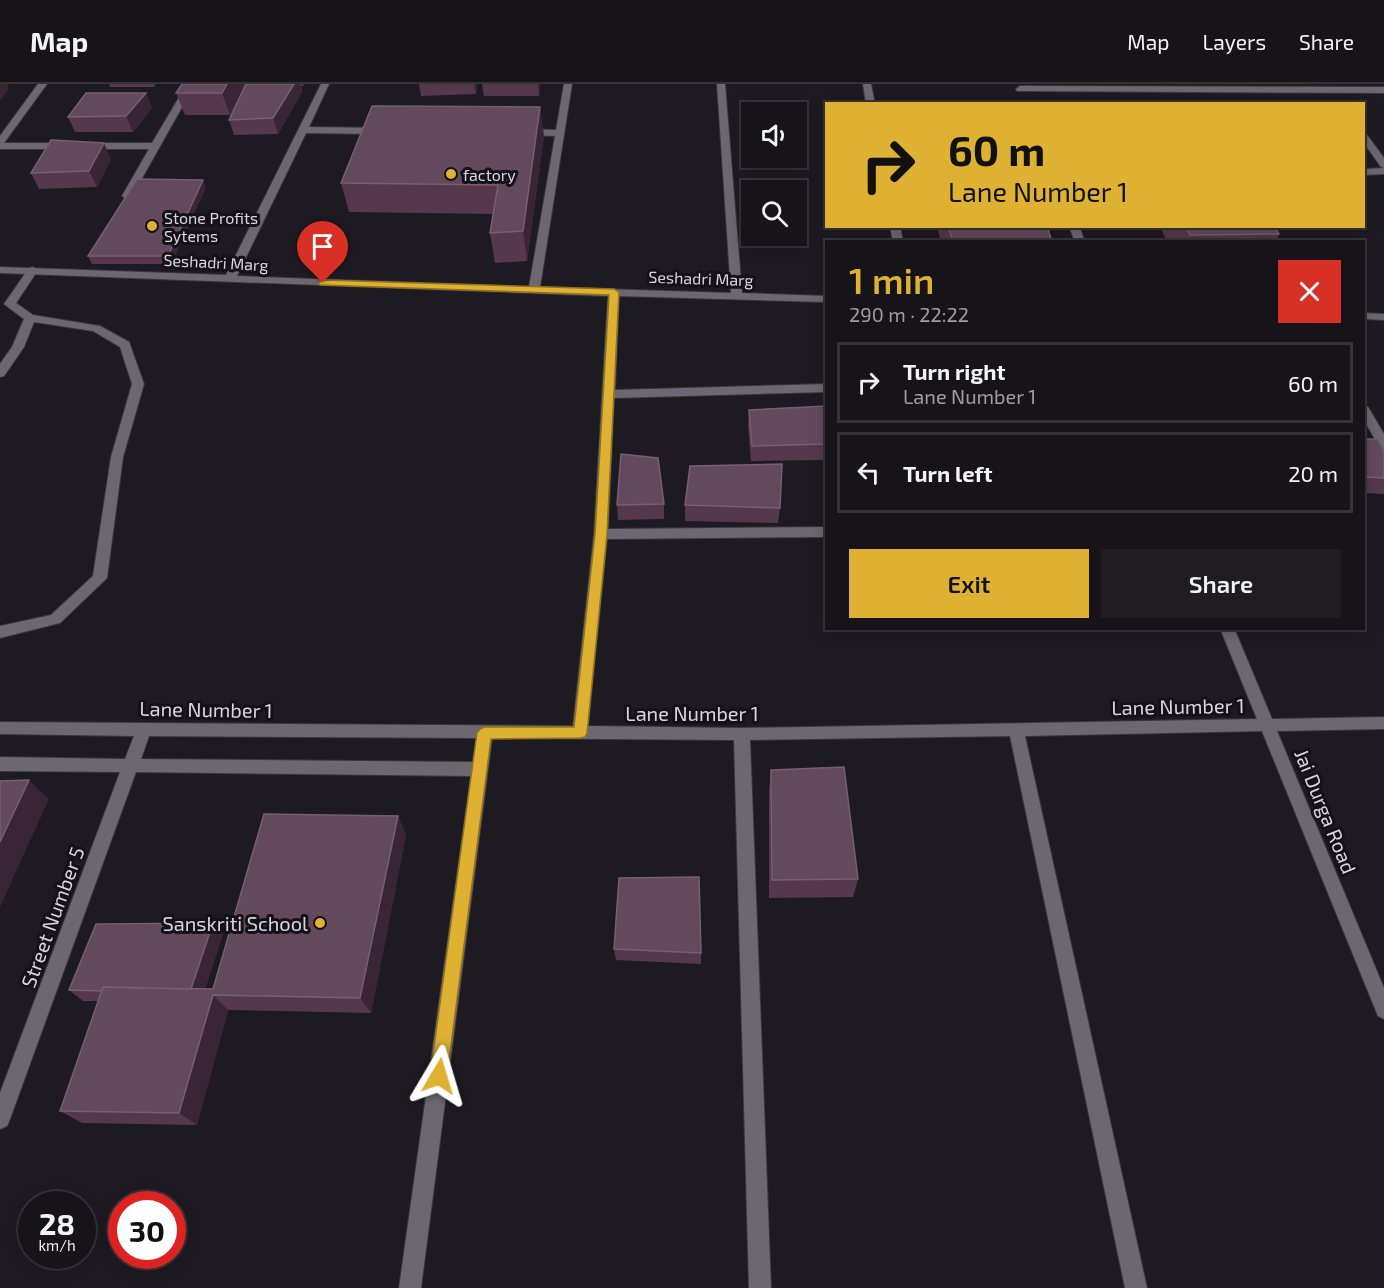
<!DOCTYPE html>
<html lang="en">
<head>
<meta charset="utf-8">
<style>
	:root { --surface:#161419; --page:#1f1d22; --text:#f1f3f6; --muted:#9e9ea2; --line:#353338; --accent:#deb133 }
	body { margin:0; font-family:"Exo 2",sans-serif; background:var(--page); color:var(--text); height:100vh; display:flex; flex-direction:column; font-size:22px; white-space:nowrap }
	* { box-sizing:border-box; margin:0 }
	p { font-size:20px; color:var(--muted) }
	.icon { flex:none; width:33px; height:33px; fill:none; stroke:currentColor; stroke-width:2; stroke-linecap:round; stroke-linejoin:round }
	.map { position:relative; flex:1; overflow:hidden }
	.side { position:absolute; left:825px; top:156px; width:540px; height:390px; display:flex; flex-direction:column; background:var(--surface); border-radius:0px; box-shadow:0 3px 15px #0003,0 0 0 2px var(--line) }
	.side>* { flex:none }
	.guide { position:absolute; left:825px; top:18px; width:540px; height:126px; border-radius:0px; box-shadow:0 3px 15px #0003,0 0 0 2px var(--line); background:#deb133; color:#111; overflow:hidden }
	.fabs { position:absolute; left:741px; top:18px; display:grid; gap:12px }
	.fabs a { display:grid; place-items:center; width:66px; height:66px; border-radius:0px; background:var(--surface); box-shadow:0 3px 15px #0003,0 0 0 2px var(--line); font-size:30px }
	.speed { position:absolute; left:18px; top:1107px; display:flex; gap:12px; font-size:30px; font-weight:700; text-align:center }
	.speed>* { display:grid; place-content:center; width:78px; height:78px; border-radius:50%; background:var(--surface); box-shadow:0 3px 15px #0003,0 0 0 2px var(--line); line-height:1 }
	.speed small { font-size:15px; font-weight:400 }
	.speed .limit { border:9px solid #d22; background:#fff; color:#111 }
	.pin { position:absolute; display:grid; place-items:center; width:51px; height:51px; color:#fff; margin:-62px -26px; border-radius:50% 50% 50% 0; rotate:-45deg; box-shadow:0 0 6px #0007 }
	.pin .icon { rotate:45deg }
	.me { position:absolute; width:66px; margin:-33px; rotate:7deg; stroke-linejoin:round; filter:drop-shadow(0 0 4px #0008) }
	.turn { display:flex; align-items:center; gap:21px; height:126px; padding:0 24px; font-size:27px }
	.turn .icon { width:78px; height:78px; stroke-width:2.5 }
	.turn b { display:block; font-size:42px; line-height:51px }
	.round { display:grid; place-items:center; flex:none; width:63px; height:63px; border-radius:0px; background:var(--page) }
	.head { display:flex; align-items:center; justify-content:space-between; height:102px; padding:0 24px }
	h1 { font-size:36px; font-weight:600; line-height:45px; color:var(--accent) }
	.primary-button { display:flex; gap:12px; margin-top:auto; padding:12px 24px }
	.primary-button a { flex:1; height:69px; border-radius:0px; background:var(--accent); color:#111; font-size:24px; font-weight:600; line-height:69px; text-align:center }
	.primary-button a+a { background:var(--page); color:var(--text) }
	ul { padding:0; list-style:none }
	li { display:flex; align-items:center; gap:18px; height:81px; margin:0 12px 9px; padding:0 12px; border:3px solid var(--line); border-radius:0px }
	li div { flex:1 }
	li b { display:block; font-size:22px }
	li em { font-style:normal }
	header { display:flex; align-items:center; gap:36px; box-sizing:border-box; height:84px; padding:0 30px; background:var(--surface); border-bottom:2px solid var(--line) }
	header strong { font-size:28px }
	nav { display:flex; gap:33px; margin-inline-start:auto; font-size:21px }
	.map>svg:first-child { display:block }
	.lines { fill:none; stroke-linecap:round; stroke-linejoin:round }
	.service-casing { stroke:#3a373d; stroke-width:2 }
	.minor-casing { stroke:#3a373d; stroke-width:2 }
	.service { fill:#6c6771; fill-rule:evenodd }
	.minor { fill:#6c6771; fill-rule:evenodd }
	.wall { fill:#55384d }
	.shaded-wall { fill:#392535 }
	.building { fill:#63495c; stroke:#765f70; stroke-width:1.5 }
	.route { fill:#deb133; stroke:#907321; stroke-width:1.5 }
	.poi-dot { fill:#deb133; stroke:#151118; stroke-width:2 }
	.labels { text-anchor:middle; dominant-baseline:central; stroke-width:6; stroke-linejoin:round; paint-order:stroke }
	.far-poi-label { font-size:16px; fill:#dad7dc; stroke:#151118; text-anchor:start }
	.far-street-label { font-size:16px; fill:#dad7dc; stroke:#151118 }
	.street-label { font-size:20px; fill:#dad7dc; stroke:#151118 }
	.poi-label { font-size:20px; fill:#dad7dc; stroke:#151118; text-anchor:end }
</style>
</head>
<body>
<header>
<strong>Map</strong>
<nav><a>Map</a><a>Layers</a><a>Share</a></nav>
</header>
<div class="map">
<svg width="1384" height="1204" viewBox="0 0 1384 1204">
	<rect width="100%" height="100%" fill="#1e1a21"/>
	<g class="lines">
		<defs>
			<path id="service" d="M33,183L38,186L16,219L33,231L100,242L129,258L144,300L123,373L107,494L60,539L0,554V542L51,531L93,492L111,373L132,300L120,263L93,247L34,238L24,263L4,292L0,293V280L12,263L24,235L4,220L29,184Z"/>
			<g id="minor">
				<path d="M38,0H47L4,59H152L187,0H195L132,112L127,115L122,112L149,65H0V52Z"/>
				<path d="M321,0H329L309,43L381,44L386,47L381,50L306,49L237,192L529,203L555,52L525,51L520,48L525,45L556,46L564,0H572L540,203L731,209L717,0H725L742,209L826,212V218L619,212L615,306L826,300V308L614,314L608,445L826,443V453L607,455L588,642L742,644L1257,635L1220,544H1234L1272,635L1384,633V645L1277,647L1384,904V935L1378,932L1262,647L1025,652L1147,1204H1125L1010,652L750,656L771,1204H749L734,656L492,654L421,1204H399L471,692L136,688L10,1035L7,1042L0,1045V1009L120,688L0,687V673L125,675L134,652L0,650V638L573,642L594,450L608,212L0,189V183L226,191ZM149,652L477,654L473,678L141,675Z"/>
				<path d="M863,0H871L875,20H866Z"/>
				<path d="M1020,2L1384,3V9L1017,7L1016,5Z"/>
				<path d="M1364,50L1367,51L1384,74V84L1381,83L1364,59Z"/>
				<path d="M1384,84V90L1364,91V85Z"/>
				<path d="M890,142H900L903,158H893Z"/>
				<path d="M1069,142H1079L1085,158H1075Z"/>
				<path d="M1364,229L1384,230V236L1364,235Z"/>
				<path d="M1364,322L1368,323L1384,350V365L1380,364L1364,336Z"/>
			</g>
		</defs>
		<!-- service casing -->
		<use href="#service" class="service-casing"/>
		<!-- minor casing -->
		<use href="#minor" class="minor-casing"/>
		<!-- service -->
		<use href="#service" class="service"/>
		<!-- minor -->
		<use href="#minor" class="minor"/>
	</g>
	<!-- wall -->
	<g class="wall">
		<path d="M109,0H156L154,3H110Z"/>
		<path d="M246,0L230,31H185L176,9Z"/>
		<path d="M246,0H304L303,2H301L302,8L278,50L234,51L229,36Z"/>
		<path d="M419,0H477L476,10L421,12Z"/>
		<path d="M482,0H540L539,12H484Z"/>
		<path d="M146,9L152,24L133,48H75L68,33Z"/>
		<path d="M544,52L527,177L495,179L490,149L493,130L349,128L341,99Z"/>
		<path d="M111,75L97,103L39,105L31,89Z"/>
		<path d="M206,103L171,180H92L88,172Z"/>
		<path d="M937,142H1047L1052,158H941Z"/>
		<path d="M1160,142H1275L1279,150L1276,158H1167Z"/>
		<path d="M826,322V376L751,377L748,342L749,326Z"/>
		<path d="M1364,355L1384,367V410L1364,409Z"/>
		<path d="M664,420V435L618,436L617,421Z"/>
		<path d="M685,421L780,424L778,439L685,437Z"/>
		<path d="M771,686L858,795L853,813L769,814V706Z"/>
		<path d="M398,732L406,751L371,929L228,926L197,1041L82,1039L60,1027L98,917H83L69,906L223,850L205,905H213Z"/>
		<path d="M614,865L701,869V880L616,876Z"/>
	</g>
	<!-- shaded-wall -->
	<g class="shaded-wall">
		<path d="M0,0H7L9,5L0,17Z"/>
		<path d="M227,0H246L230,31L222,9Z"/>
		<path d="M294,0H300L302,8L278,50L273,34Z"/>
		<path d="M474,0H477L476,10Z"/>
		<path d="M538,0H540L539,12Z"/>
		<path d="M146,9L152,24L133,48L126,32Z"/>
		<path d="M540,23L544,52L527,177L523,147Z"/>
		<path d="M104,59L111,75L97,103L89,87Z"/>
		<path d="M203,96L206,103L171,180L168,172Z"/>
		<path d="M29,696L49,715L0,823V758Z"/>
		<path d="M398,732L406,751L371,929L360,914Z"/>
		<path d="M213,839L223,850L200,920L189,910Z"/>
		<path d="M213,911L228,926L197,1041L179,1029Z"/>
	</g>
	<!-- building -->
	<g class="building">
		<path d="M182,0H227L222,9H176Z"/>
		<path d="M246,0H294L273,34L229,36Z"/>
		<path d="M86,9H146L126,32L68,33Z"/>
		<path d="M372,22L540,23L523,147L490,149L498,101L341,99Z"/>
		<path d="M51,56L104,59L89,87L31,89Z"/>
		<path d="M137,95L203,96L168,172H88Z"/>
		<path d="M948,142H1047L1052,158H953Z"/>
		<path d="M1186,142H1275L1279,150L1190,151Z"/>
		<path d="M826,322V360L752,362L749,326Z"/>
		<path d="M1364,355H1378L1384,367V394L1364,393Z"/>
		<path d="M621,370L658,374L664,420L617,421Z"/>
		<path d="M782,380L780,424L685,421L690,382Z"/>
		<path d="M844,683L858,795L772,796L771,686Z"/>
		<path d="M29,696L0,758V697Z"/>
		<path d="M264,730L398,732L360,914L213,911L179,1029L60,1027L103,903L213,905Z"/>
		<path d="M699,793L701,869L614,865L619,794Z"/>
		<path d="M213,839L191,905L103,903L102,907L69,906L96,840Z"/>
	</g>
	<!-- route -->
	<path class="route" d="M323,196L614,205L619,208L607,450L587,649L585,653L580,654L491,655L447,992L445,998L439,1000L433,998L430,992L477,649L480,645L484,643H574L595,450L609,211L320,201L318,199Z"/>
	<!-- markers -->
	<g class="poi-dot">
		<circle cx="451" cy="90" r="6"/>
		<circle cx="152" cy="142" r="6"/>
		<circle cx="320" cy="839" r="6"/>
	</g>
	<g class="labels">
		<!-- far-poi labels -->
		<g class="far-poi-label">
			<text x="463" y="90">factory</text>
			<text x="164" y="133">Stone Profits<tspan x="164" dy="18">Sytems</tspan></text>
		</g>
		<!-- far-street labels -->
		<g class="far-street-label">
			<text transform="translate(216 178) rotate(3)">Seshadri Marg</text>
			<text transform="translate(701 194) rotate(2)">Seshadri Marg</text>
		</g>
		<!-- street labels -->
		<g class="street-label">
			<text transform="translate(1178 622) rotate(-1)">Lane Number 1</text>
			<text transform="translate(206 625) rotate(1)">Lane Number 1</text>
			<text x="692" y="629">Lane Number 1</text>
			<text transform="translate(1326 727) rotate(68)">Jai Durga Road</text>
			<text transform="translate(52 833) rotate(-70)">Street Number 5</text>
		</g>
		<!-- poi labels -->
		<g class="poi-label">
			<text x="308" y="839">Sanskriti School</text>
		</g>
	</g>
</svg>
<div class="fabs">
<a><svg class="icon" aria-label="sound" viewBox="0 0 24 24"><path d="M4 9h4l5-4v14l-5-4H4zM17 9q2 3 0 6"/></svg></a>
<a><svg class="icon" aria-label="search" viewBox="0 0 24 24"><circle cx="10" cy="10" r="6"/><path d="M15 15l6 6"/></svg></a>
</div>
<div class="speed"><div>28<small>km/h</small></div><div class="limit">30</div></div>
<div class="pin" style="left:323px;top:199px;background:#d93025"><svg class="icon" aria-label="arrive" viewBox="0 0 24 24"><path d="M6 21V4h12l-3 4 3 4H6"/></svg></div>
<svg class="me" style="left:439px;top:992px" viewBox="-20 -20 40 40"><path d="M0-17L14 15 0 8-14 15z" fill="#deb133" stroke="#fff" stroke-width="4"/></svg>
<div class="guide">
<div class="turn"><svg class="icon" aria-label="right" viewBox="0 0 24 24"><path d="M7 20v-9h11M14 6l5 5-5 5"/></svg><div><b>60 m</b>Lane Number 1</div></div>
</div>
<section class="side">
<div class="head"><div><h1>1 min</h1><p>290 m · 22:22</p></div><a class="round" style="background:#d93025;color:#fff"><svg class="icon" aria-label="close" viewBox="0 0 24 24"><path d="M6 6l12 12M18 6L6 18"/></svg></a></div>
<ul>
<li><svg class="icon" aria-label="right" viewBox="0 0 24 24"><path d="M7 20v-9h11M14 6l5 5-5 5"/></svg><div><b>Turn right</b><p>Lane Number 1</p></div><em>60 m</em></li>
<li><svg class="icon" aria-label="left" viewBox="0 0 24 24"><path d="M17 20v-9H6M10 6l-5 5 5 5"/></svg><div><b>Turn left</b></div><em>20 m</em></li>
</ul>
<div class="primary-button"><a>Exit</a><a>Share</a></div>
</section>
</div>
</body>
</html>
